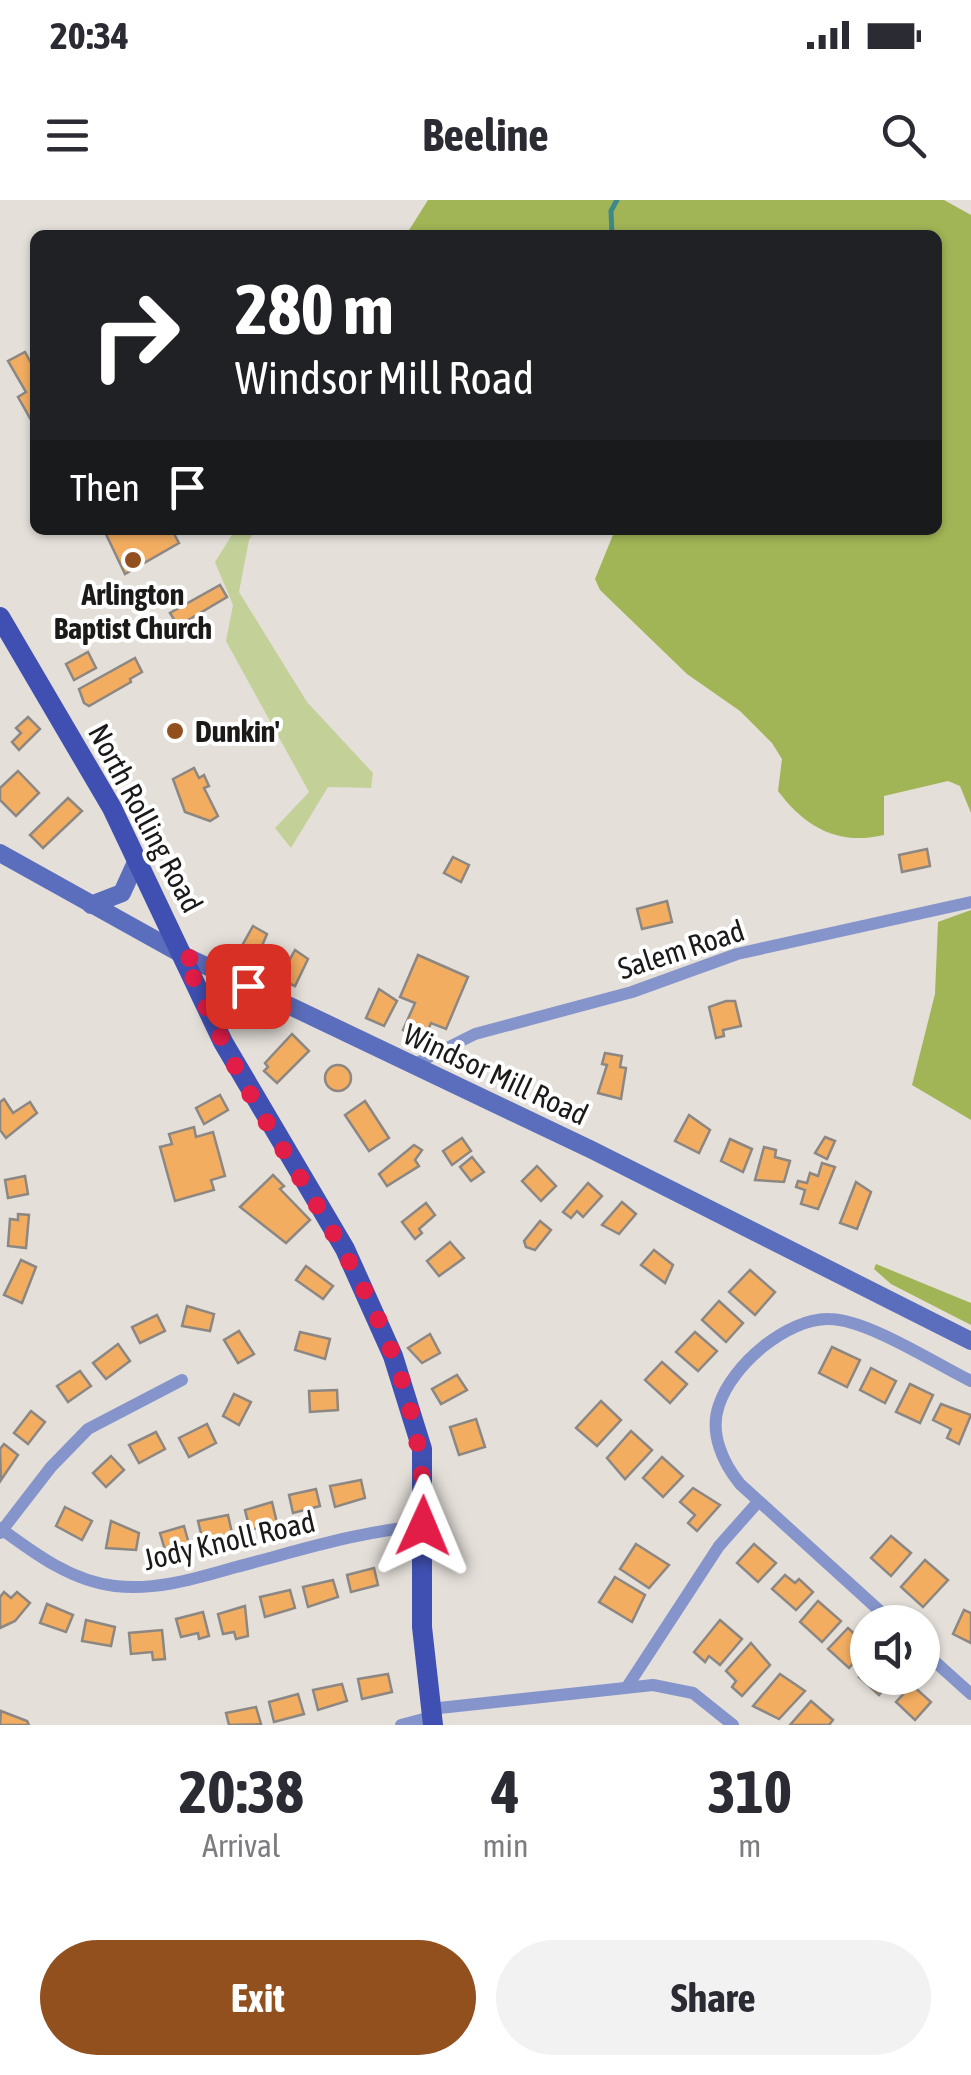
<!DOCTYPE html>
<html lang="en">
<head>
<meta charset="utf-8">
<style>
	:root { --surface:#fff; --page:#f2f2f3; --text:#2b2b33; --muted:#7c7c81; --accent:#92501f }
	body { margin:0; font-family:"Asap Condensed",sans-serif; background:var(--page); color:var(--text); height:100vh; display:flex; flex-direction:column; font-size:38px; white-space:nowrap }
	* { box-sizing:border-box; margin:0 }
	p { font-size:32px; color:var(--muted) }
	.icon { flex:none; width:55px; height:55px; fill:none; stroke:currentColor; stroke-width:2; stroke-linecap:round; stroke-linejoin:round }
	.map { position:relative; height:1525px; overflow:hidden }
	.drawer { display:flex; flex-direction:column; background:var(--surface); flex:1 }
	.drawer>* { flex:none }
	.banner { position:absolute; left:30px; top:30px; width:912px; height:305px; border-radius:15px; box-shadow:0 2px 8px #0004; background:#202124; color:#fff; overflow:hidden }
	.fabs { position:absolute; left:850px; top:1405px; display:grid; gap:20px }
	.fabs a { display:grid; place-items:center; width:90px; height:90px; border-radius:50%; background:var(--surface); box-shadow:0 2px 8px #0004; font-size:50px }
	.pin { position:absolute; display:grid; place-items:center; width:85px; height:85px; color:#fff; margin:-42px; border-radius:20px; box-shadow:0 5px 15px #0006 }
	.me { position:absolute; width:110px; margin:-55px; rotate:1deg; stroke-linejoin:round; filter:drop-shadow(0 0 8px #0008) }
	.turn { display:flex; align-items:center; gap:35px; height:210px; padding:0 40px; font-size:45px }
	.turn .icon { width:130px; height:130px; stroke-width:2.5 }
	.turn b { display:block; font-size:70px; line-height:85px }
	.then { display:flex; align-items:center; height:95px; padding:0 40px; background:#0003; gap:20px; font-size:38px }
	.eta { display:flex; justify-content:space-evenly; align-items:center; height:170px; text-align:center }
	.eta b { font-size:60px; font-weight:700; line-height:70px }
	.action { display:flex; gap:20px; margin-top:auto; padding:20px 40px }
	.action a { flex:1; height:115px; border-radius:60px; background:var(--accent); color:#fff; font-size:40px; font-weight:700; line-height:115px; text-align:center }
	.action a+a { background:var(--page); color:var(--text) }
	.status { display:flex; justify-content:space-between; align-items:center; height:70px; padding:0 50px; background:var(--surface); direction:ltr }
	.status svg { height:28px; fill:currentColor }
	header { display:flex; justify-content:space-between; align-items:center; height:130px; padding:0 40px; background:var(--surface); font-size:45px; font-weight:700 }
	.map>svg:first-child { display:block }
	.green { fill:#c3d199 }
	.forest { fill:#a1b556 }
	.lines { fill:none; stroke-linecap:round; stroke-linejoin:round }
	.stream { stroke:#3d8989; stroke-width:5 }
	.building { fill:#f2ad61; stroke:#8c8782; stroke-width:2.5 }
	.minor { stroke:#8595cb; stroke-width:12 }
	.secondary { stroke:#5b6ebd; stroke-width:18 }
	.primary { stroke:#3f50b2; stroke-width:20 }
	.route { stroke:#e11d48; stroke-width:18; stroke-dasharray:0 32.4 }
	.poi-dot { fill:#92501f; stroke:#fff; stroke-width:4 }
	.labels { text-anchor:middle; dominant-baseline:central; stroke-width:8; stroke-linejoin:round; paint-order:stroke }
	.poi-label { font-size:30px; font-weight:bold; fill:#1c1a18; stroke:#fff }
	.street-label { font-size:30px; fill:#1c1a18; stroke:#fff }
</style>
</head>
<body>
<div class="status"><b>20:34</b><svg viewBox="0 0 49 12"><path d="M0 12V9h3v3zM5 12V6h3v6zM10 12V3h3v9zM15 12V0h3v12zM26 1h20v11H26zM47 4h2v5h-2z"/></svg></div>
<header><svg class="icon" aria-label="menu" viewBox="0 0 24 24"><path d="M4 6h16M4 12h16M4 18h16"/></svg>Beeline<svg class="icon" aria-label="search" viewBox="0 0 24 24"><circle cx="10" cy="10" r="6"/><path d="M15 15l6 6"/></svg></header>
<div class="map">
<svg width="971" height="1525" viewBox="0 0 971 1525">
	<rect width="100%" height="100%" fill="#e4dfd9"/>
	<!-- green -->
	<path class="green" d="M235,330H256L249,340L239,392L307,502L373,573L371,588L328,587L291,648L275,628L309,592L226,441L233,405L215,362Z"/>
	<!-- forest -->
	<g class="forest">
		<path d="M428,0H944L971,15V613L960,586L948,581L884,596V635C838,646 805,627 778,591L782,559L772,543L740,511L687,474L600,390L595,379L615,330H938V35H406Z"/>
		<path d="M971,710V920L912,885L935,794L938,722Z"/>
		<path d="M876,1064L971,1103V1125L891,1084L874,1069Z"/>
	</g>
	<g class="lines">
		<!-- stream -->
		<path class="stream" d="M612,35L611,11L617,0"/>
	</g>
	<!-- building -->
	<g class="building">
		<path d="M25,152L35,170V227L18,197L26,192L8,161Z"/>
		<path d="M104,330H172L179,343L125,374Z"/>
		<path d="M220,385L227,397L178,426L170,413Z"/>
		<path d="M88,452L96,468L74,480L66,464Z"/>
		<path d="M135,458L142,472L130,479L131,482L89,506L84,503L79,489Z"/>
		<path d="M28,517L40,529L19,550L12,542L21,533L16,528Z"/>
		<path d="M194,568L199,578L204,575L209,586L204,588L218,616L210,621L185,612L173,579Z"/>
		<path d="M18,571L39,593L16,616L0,600V588Z"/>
		<path d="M68,598L82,611L43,648L30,635Z"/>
		<path d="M927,649L930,666L902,672L899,655Z"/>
		<path d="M453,657L469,665L461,682L444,673Z"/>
		<path d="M667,701L672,722L642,729L637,709Z"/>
		<path d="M253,726L267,734L256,760L239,751Z"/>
		<path d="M295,750L308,759L295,786L279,779Z"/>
		<path d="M418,755L468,777L446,829L431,823L424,839L403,830L415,803L400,797Z"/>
		<path d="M379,789L397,801L384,826L366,818Z"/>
		<path d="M726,801H735L741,826L723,830L724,836L716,838L709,807Z"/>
		<path d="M292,834L309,851L277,883L264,871L268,867L265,863Z"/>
		<path d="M605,853L622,856L620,867L626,868L621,899L598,893L607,865L602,864Z"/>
		<circle cx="338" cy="878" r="13"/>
		<path d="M220,895L228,910L204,924L196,908Z"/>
		<path d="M4,899L13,913L30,902L37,913L6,938L0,930V902Z"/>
		<path d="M365,901L389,938L369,951L345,915Z"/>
		<path d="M689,915L710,930L699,953L675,941Z"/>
		<path d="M194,927L196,937L213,932L225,976L211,980L214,990L175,1001L160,947L172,944L169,934Z"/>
		<path d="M825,937L835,941L827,959L815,953Z"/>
		<path d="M462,938L471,951L452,965L443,951Z"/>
		<path d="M730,939L752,949L743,972L721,961Z"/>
		<path d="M414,945L422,950L415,960L419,966L387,986L379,974Z"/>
		<path d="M764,947L776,950L775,957L790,961L784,982L755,980Z"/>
		<path d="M472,957L484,972L471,981L460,967Z"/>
		<path d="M822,963L835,967L818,1009L801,1004L805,990L796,987L798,981L807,983L810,973L818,976Z"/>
		<path d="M537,966L556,986L541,1001L522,981Z"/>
		<path d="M273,975L284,986L280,989L310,1020L286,1043L240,1007Z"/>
		<path d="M25,976L28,994L8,998L5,980Z"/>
		<path d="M856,982L871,992L857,1029L840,1023Z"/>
		<path d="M588,983L602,996L583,1017L577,1011L571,1018L563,1012Z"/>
		<path d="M622,1002L636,1014L619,1034L602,1025Z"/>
		<path d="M426,1003L435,1015L419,1029L422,1033L415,1039L402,1022Z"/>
		<path d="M18,1014L29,1015L26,1048L8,1046L10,1019L18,1020Z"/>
		<path d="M540,1021L551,1030L535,1050L526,1047L524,1041Z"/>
		<path d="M450,1042L464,1058L439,1076L427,1061Z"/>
		<path d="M654,1050L673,1065L665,1083L641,1065Z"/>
		<path d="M21,1060L36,1067L22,1103L4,1095Z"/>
		<path d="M306,1066L333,1086L323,1099L296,1080Z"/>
		<path d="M750,1070L775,1092L755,1115L729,1092Z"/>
		<path d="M719,1101L743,1123L726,1142L702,1120Z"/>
		<path d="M187,1106L214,1114L210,1131L182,1126Z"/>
		<path d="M157,1115L165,1131L140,1143L132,1127Z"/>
		<path d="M239,1131L254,1154L238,1163L224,1140Z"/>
		<path d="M300,1132L330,1139L325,1159L295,1150Z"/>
		<path d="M695,1132L717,1151L698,1171L676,1152Z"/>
		<path d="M430,1134L440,1153L422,1163L408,1148Z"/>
		<path d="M118,1144L130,1161L106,1179L93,1163Z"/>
		<path d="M832,1147L860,1160L847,1187L819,1173Z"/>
		<path d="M662,1162L687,1184L670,1203L645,1180Z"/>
		<path d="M871,1168L896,1181L885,1203L860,1190Z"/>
		<path d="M80,1171L91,1186L68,1202L57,1186Z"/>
		<path d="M457,1175L467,1190L441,1204L432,1189Z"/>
		<path d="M910,1184L933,1195L920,1223L896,1212Z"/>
		<path d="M337,1190L338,1210L310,1212L309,1191Z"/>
		<path d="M234,1194L251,1202L239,1225L223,1216Z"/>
		<path d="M601,1201L621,1220L597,1246L576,1228Z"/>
		<path d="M941,1204L971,1215L959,1244L947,1238L951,1229L933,1220Z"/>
		<path d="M31,1211L45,1222L28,1244L14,1233Z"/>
		<path d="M476,1219L485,1247L459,1255L450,1227Z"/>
		<path d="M207,1224L216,1243L189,1257L179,1238Z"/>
		<path d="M631,1231L652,1250L625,1279L607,1258Z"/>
		<path d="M156,1232L165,1249L139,1263L129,1245Z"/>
		<path d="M4,1244L18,1255L1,1280L0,1249Z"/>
		<path d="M111,1256L124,1270L106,1287L93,1273Z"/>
		<path d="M662,1257L683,1276L663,1297L643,1278Z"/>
		<path d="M361,1280L365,1298L335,1307L330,1286Z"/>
		<path d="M693,1288L720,1305L697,1331L688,1323L695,1315L680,1302Z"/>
		<path d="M316,1289L320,1306L293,1313L289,1295Z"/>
		<path d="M272,1302L277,1323L250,1330L245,1310Z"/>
		<path d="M65,1307L92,1321L82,1340L56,1326Z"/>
		<path d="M228,1315L232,1333L203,1342L198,1321Z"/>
		<path d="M111,1321L139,1333L136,1350L106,1348Z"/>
		<path d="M184,1326L189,1344L165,1350L160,1333Z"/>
		<path d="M891,1336L911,1353L891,1376L871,1358Z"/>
		<path d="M636,1344L669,1365L649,1388L620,1369Z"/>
		<path d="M754,1344L776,1363L758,1382L737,1363Z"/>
		<path d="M925,1360L948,1380L923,1407L901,1387Z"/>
		<path d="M374,1368L378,1385L351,1392L347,1375Z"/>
		<path d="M785,1375L795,1383L799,1379L813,1392L796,1410L772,1389Z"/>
		<path d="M615,1377L645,1395L632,1422L599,1402Z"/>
		<path d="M333,1380L338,1397L308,1407L303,1387Z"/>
		<path d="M290,1390L295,1408L265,1417L260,1397Z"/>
		<path d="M4,1392L11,1398L17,1392L30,1403L15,1421L0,1428V1397Z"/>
		<path d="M818,1401L841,1421L822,1442L800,1422Z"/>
		<path d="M47,1404L73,1415L66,1432L40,1423Z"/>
		<path d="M245,1406L248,1436L236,1439L234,1432L223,1434L218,1414Z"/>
		<path d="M964,1410L971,1413V1443L953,1434Z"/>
		<path d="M203,1412L209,1436L199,1439L198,1433L181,1437L176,1419Z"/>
		<path d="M86,1420L115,1427L111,1446L82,1441Z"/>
		<path d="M720,1420L742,1439L720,1465L709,1456L705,1462L694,1452Z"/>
		<path d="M848,1428L868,1446L849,1468L828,1449Z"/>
		<path d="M162,1430L165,1459L153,1460L152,1452L131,1454L129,1433Z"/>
		<path d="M751,1443L770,1465L742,1496L732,1487L736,1481L726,1471Z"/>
		<path d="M868,1468V1478H894L879,1495L859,1477Z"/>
		<path d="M388,1474L392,1492L362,1499L358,1479Z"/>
		<path d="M780,1474L805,1491L779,1519L753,1506Z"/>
		<path d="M342,1484L347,1501L318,1510L313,1490Z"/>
		<path d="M912,1485L931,1502L915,1520L896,1502Z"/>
		<path d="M298,1494L304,1514L274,1522L269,1502Z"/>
		<path d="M811,1501L833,1520L829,1525H790Z"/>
		<path d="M256,1507L261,1524L229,1525L226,1513Z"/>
		<path d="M1,1511L27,1521L29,1525H0Z"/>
	</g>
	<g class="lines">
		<!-- minor -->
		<g class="minor">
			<path d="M413,865L475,834L632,792L737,754L971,702"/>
			<path d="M0,1328C34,1353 71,1381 115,1386C156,1391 197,1378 236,1367C298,1351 359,1331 423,1326"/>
			<path d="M0,1333L51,1267L88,1229L182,1180"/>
			<path d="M892,1422L740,1284C723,1263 709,1233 719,1205C732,1165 787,1118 829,1119C867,1119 936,1164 971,1181"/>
			<path d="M922,1450L971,1494"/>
			<path d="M627,1487L719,1346L758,1302"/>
			<path d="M430,1509L653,1485L693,1493L733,1525"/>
			<path d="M401,1525L431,1517"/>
		</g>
		<!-- secondary -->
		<g class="secondary">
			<path d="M0,653L183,755L592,950L971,1141"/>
			<path d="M91,705L122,693L137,660"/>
		</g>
		<!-- primary -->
		<path class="primary" d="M0,417L112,608L223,842L345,1049L393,1156L422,1249V1427L433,1525"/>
	</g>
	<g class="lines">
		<!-- route -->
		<path class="route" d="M248,786L183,755C206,806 229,858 257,906C335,1039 429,1164 423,1326"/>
	</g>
	<!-- markers -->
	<g class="poi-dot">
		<circle cx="133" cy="360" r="10"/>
		<circle cx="175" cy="531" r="10"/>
	</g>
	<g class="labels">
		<!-- poi labels -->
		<g class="poi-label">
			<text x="133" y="394">Arlington<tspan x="133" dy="34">Baptist Church</tspan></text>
			<text x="195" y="531" text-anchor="start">Dunkin'</text>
		</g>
		<!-- street labels -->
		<g class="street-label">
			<text transform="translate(146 618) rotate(62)">North Rolling Road</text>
			<text transform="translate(681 749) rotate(-18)">Salem Road</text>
			<text transform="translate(496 874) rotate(25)">Windsor Mill Road</text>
			<text transform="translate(229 1340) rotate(-13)">Jody Knoll Road</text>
		</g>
	</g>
</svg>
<div class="fabs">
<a><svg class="icon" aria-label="sound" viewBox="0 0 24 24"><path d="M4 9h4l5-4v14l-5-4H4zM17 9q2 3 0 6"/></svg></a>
</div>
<div class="pin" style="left:248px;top:786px;background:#d93025"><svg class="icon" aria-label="arrive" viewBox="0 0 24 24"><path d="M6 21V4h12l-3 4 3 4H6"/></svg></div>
<svg class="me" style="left:423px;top:1326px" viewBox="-20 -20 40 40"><path d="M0-17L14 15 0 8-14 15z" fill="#e11d48" stroke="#fff" stroke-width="4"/></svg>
<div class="banner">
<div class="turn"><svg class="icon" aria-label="right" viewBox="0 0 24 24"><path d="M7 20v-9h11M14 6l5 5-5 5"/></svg><div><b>280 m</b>Windsor Mill Road</div></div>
<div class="then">Then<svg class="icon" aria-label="arrive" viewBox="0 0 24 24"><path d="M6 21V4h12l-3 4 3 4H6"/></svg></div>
</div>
</div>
<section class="drawer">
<div class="eta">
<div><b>20:38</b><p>Arrival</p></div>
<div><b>4</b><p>min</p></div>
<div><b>310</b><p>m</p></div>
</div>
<div class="action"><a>Exit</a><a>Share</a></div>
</section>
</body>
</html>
